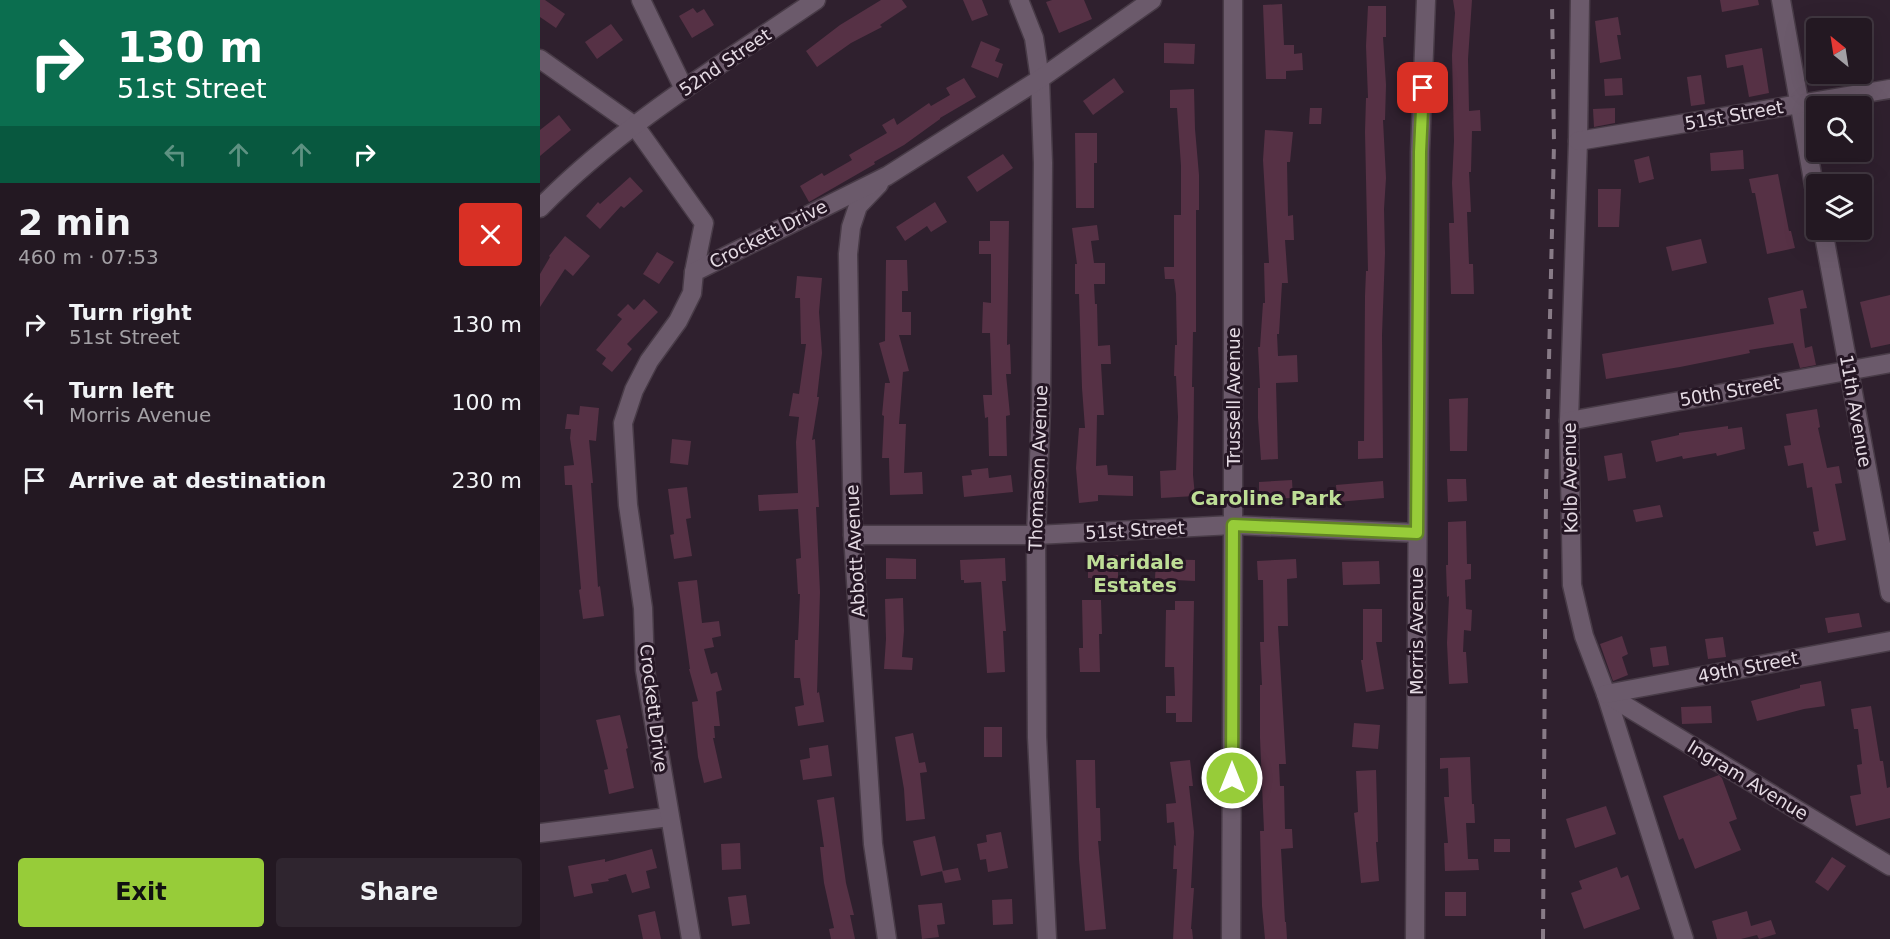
<!DOCTYPE html>
<html lang="en">
<head>
<meta charset="utf-8">
<style>
	:root { --surface:#231822; --page:#2f252f; --text:#f1f3f6; --muted:#a3a0a5; --line:#403740; --accent:#97cc39 }
	body { margin:0; font-family:"DejaVu Sans",sans-serif; background:var(--page); color:var(--text); height:100vh; display:flex; flex-direction:column; font-size:22px; white-space:nowrap }
	* { box-sizing:border-box; margin:0 }
	p { font-size:20px; color:var(--muted) }
	.icon { flex:none; width:33px; height:33px; fill:none; stroke:currentColor; stroke-width:2; stroke-linecap:round; stroke-linejoin:round }
	.map { position:relative; flex:1; overflow:hidden }
	.panel { display:flex; flex-direction:column; background:var(--surface); width:540px }
	.panel>* { flex:none }
	.guide { background:#0b6e4f; color:#fff; overflow:hidden }
	.needle { width:39px; rotate:330deg }
	.tools { position:absolute; left:1266px; top:18px; display:grid; gap:12px }
	.tools a { display:grid; place-items:center; width:66px; height:66px; border-radius:6px; background:var(--surface); box-shadow:0 6px 24px #0002,0 0 0 2px var(--line); font-size:30px }
	.pin { position:absolute; display:grid; place-items:center; width:51px; height:51px; color:#fff; margin:-26px; border-radius:12px; box-shadow:0 3px 9px #0006 }
	.me { position:absolute; width:66px; margin:-33px; rotate:0deg; stroke-linejoin:round; filter:drop-shadow(0 0 4px #0008) }
	.turn { display:flex; align-items:center; gap:21px; height:126px; padding:0 18px; font-size:27px }
	.turn .icon { width:78px; height:78px; stroke-width:2.5 }
	.turn b { display:block; font-size:42px; line-height:51px }
	.lanes { display:flex; align-items:center; height:57px; padding:0 18px; background:#0003; justify-content:center; gap:30px; direction:ltr }
	.lanes .off { opacity:.35 }
	.round { display:grid; place-items:center; flex:none; width:63px; height:63px; border-radius:6px; background:var(--page) }
	.headline { display:flex; align-items:center; justify-content:space-between; height:102px; padding:0 18px }
	h1 { font-size:36px; font-weight:700; line-height:45px }
	.cta { display:flex; gap:12px; margin-top:auto; padding:12px 18px }
	.cta a { flex:1; height:69px; border-radius:6px; background:var(--accent); color:#111; font-size:24px; font-weight:700; line-height:69px; text-align:center }
	.cta a+a { background:var(--page); color:var(--text) }
	ul { padding:0; list-style:none }
	li { display:flex; align-items:center; gap:18px; height:78px; padding:0 18px }
	li div { flex:1 }
	li b { display:block; font-size:22px }
	li em { font-style:normal }
	main { display:flex; flex:1; min-height:0 }
	.map>svg:first-child { display:block }
	.building { fill:#563145 }
	.lines { fill:none; stroke-linecap:round; stroke-linejoin:round }
	.minor-casing { stroke:#483b47; stroke-width:21 }
	.minor { stroke:#6b5a6b; stroke-width:18 }
	.rail { stroke:#887b87; stroke-width:4; stroke-dasharray:10 10; stroke-linecap:butt }
	.route-casing { stroke:#628525; stroke-width:15 }
	.route { stroke:#97cc39; stroke-width:10 }
	.labels { text-anchor:middle; dominant-baseline:central; stroke-width:6; stroke-linejoin:round; paint-order:stroke }
	.street-label { font-size:18px; fill:#e5dbe4; stroke:#251624 }
	.neighbourhood-label { font-size:20px; font-weight:bold; fill:#bede96; stroke:#251624 }
</style>
</head>
<body>
<main>
<section class="panel">
<div class="guide">
<div class="turn"><svg class="icon" aria-label="right" viewBox="0 0 24 24"><path d="M7 20v-9h11M14 6l5 5-5 5"/></svg><div><b>130 m</b>51st Street</div></div>
<div class="lanes"><svg class="icon off" aria-label="left" viewBox="0 0 24 24"><path d="M17 20v-9H6M10 6l-5 5 5 5"/></svg><svg class="icon off" aria-label="ahead" viewBox="0 0 24 24"><path d="M12 20V5M6 11l6-6 6 6"/></svg><svg class="icon off" aria-label="ahead" viewBox="0 0 24 24"><path d="M12 20V5M6 11l6-6 6 6"/></svg><svg class="icon" aria-label="right" viewBox="0 0 24 24"><path d="M7 20v-9h11M14 6l5 5-5 5"/></svg></div>
</div>
<div class="headline"><div><h1>2 min</h1><p>460 m · 07:53</p></div><a class="round" style="background:#d93025;color:#fff"><svg class="icon" aria-label="close" viewBox="0 0 24 24"><path d="M6 6l12 12M18 6L6 18"/></svg></a></div>
<ul>
<li><svg class="icon" aria-label="right" viewBox="0 0 24 24"><path d="M7 20v-9h11M14 6l5 5-5 5"/></svg><div><b>Turn right</b><p>51st Street</p></div><em>130 m</em></li>
<li><svg class="icon" aria-label="left" viewBox="0 0 24 24"><path d="M17 20v-9H6M10 6l-5 5 5 5"/></svg><div><b>Turn left</b><p>Morris Avenue</p></div><em>100 m</em></li>
<li><svg class="icon" aria-label="arrive" viewBox="0 0 24 24"><path d="M6 21V4h12l-3 4 3 4H6"/></svg><div><b>Arrive at destination</b></div><em>230 m</em></li>
</ul>
<div class="cta"><a>Exit</a><a>Share</a></div>
</section>
<div class="map">
<svg width="1350" height="939" viewBox="0 0 1350 939">
	<rect width="100%" height="100%" fill="#2f202e"/>
	<!-- building -->
	<g class="building">
		<path d="M0,0H5L25,14L16,28L0,17Z"/>
		<path d="M341,0H362L367,7L340,25L342,27L311,43L277,67L266,51L300,25Z"/>
		<path d="M423,0H442L448,15L432,21Z"/>
		<path d="M512,0H544L552,19L519,33L506,2Z"/>
		<path d="M913,0H932L928,59L929,111L940,110L941,131H932L931,172H929L931,212H927L929,264H933L934,294H911L909,223H914L912,183L914,141L912,55L915,13Z"/>
		<path d="M1180,0H1218L1219,5L1182,12Z"/>
		<path d="M742,4L744,45H754V54L762,53L763,70L746,71V79H726L723,5Z"/>
		<path d="M828,6H846V37H843L846,85L845,120H843L846,178L844,209L845,253L842,335L843,458L818,459V441H824L825,296L826,271H828L825,132L826,98H828L826,46Z"/>
		<path d="M153,8L157,13L164,9L174,25L152,38L139,16Z"/>
		<path d="M1078,17L1081,35H1077L1081,59L1060,63L1055,21Z"/>
		<path d="M71,24L83,40L57,59L45,42Z"/>
		<path d="M441,41L460,49L455,61L463,64L458,78L431,67Z"/>
		<path d="M624,43L655,44L654,64L624,63Z"/>
		<path d="M1222,48L1229,93L1209,97L1203,65L1187,68L1185,55Z"/>
		<path d="M1161,75L1165,104L1151,106L1147,77Z"/>
		<path d="M424,78L436,97L400,118V119L364,145L334,162L335,164L269,202L260,186L282,173L284,176L312,160L309,155L347,133L342,125L354,118L357,125L389,103L391,106L410,95L406,88Z"/>
		<path d="M574,78L584,92L553,115L543,101Z"/>
		<path d="M1082,78L1083,95L1065,96L1064,79Z"/>
		<path d="M654,89L655,129L659,175V210H656V332H653L652,387H654L653,475L655,496L621,498L620,471L636,470L638,417L636,376H634L635,345H637L636,294L634,279H625L624,267H634V215H641V166L637,108H630V90Z"/>
		<path d="M770,108H782L781,124H769Z"/>
		<path d="M1075,108V123L1054,127L1053,109Z"/>
		<path d="M19,115L31,130L0,156V130Z"/>
		<path d="M725,130L753,132L750,162H747L748,216L753,215L754,240H745L748,283H742L739,334H737L738,356L757,355L758,382L736,383L738,459L721,460L718,418V388H720L718,347H720L723,303H725L724,263H729L723,160Z"/>
		<path d="M535,133H557V163H554V208H536Z"/>
		<path d="M1203,150L1204,169L1171,171L1170,153Z"/>
		<path d="M463,154L473,168L437,192L427,177Z"/>
		<path d="M1109,156L1114,179L1099,183L1094,160Z"/>
		<path d="M1238,174L1249,231H1251L1255,248L1227,254L1215,193H1212L1209,179Z"/>
		<path d="M90,177L103,191L84,208L81,206L60,229L46,216L58,202L60,204Z"/>
		<path d="M1058,189H1081L1079,227H1058Z"/>
		<path d="M395,202L407,222L391,232L387,226L365,241L356,227Z"/>
		<path d="M450,221H469L467,345L470,344L471,374H466L470,415L466,416L467,456H449L448,417L445,418L443,395H452L450,333H442L443,302L451,303V254H439V241H450Z"/>
		<path d="M557,225L559,240L551,241L554,263H565V284H554L555,304H557L558,346L570,345L571,364H561L564,415H557L556,466L567,465L568,475L593,476V496L558,495V501L539,503L536,468L539,428H545L542,388L539,294H535V264H537L532,228Z"/>
		<path d="M25,236L50,256L33,276L25,269L0,307V274L10,257L9,256Z"/>
		<path d="M1161,239L1167,263L1132,271L1126,247Z"/>
		<path d="M117,252L134,262L119,284L103,274Z"/>
		<path d="M346,260H367L368,291H362V312H371V335H359L369,371L363,372L359,424H366L364,473L382,472L383,494L350,495L349,458H342L344,416L342,415L345,383H350L339,343L345,341Z"/>
		<path d="M257,276L282,278L279,312L282,353L277,397H279L272,440L275,439L279,507H276L280,592L277,693L279,692L284,722L258,726L255,707L264,705L260,678H254L255,640H258L260,594H258L256,559L261,558L258,509L219,511L218,495L258,493L256,442L259,417L249,416L253,393L259,394L266,344H261L260,298H255Z"/>
		<path d="M1263,290L1267,308L1260,309L1265,348L1272,346L1276,365L1260,368L1253,343L1209,350L1210,353L1140,367L1066,379L1062,354L1234,324L1228,298Z"/>
		<path d="M1350,295V344L1331,348L1320,302Z"/>
		<path d="M104,299L118,312L87,344L92,349L72,372L62,364L66,358L56,350L82,319L77,315L88,304L94,310Z"/>
		<path d="M928,398L927,451H910L909,399Z"/>
		<path d="M40,406L59,408L56,441L49,440L53,483H51L58,587L60,586L64,616L43,619L39,590L41,589L32,485H25L24,466L34,465L30,438L31,429H25L27,414L39,415Z"/>
		<path d="M1277,409L1280,427L1278,428L1287,468L1299,466L1302,483L1295,484L1306,540L1276,546L1273,532L1279,531L1272,487L1267,488L1263,463L1248,466L1244,446L1251,445L1246,414Z"/>
		<path d="M1188,426V429L1202,427L1205,449L1177,456L1176,453L1143,459L1142,456L1116,462L1111,441L1139,435V433Z"/>
		<path d="M132,439L151,441L148,465L130,463Z"/>
		<path d="M1082,453L1086,478L1068,481L1064,456Z"/>
		<path d="M448,468L449,478L471,475L473,492L424,497L422,476L432,475L431,470Z"/>
		<path d="M907,479H926L927,501L908,502Z"/>
		<path d="M752,480L753,498L719,499V482Z"/>
		<path d="M843,481L844,498L797,502L796,485Z"/>
		<path d="M147,487L151,518L146,519L152,556L134,559L130,535L134,534L128,489Z"/>
		<path d="M1120,505L1123,517L1096,522L1093,510Z"/>
		<path d="M926,521L927,564H931V579L925,580L926,609L932,610L931,631L924,630L923,652H926L928,683L909,684L907,643L909,596L907,597L906,565H908V522Z"/>
		<path d="M548,555H578V579L548,578Z"/>
		<path d="M346,558L376,559V579H346Z"/>
		<path d="M465,558L466,581H462L466,631H463L465,672L447,673L441,582L424,583V580H421L420,560Z"/>
		<path d="M616,559L655,560V581L615,579Z"/>
		<path d="M756,559L757,578L747,579L748,626H738L746,764H739L740,786H744L745,829H752L753,848L741,849L745,922H746L747,939H725L722,906L720,831H724L720,738V685H722L720,642H724L723,580H718L717,561Z"/>
		<path d="M839,561L840,584L803,585L802,562Z"/>
		<path d="M157,580L162,623L179,621L181,636L172,638L174,647L164,649L171,674L177,672L182,690L176,692L180,726H174L175,738H173L182,778L164,783L158,757L152,702L158,701L149,669H150L138,582Z"/>
		<path d="M363,598L364,631L362,657L373,658L372,670L344,669L346,639L345,599Z"/>
		<path d="M542,600H561L562,634H559L560,672H540L539,648H543Z"/>
		<path d="M635,601H654L652,722H636V713H626V696H635L634,667H625L626,610H635Z"/>
		<path d="M823,609H842V642H836L844,689L826,692L821,660H823Z"/>
		<path d="M1319,613L1322,627L1288,633L1285,618Z"/>
		<path d="M1082,636L1088,654L1082,657L1088,675L1073,681L1060,644Z"/>
		<path d="M1183,637L1186,657L1168,659L1165,639Z"/>
		<path d="M1126,646L1129,665L1113,667L1110,648Z"/>
		<path d="M1281,681L1285,706L1264,709L1217,721L1211,701L1260,688V685Z"/>
		<path d="M1171,706L1172,723L1142,724L1141,707Z"/>
		<path d="M1331,706L1340,761H1343L1347,788L1350,787V818L1316,826L1310,796L1321,794L1317,765L1322,764L1318,729H1314L1311,709Z"/>
		<path d="M80,715L88,748L86,749L94,788L69,794L64,770L68,769L56,720Z"/>
		<path d="M814,723L840,725L838,749L812,747Z"/>
		<rect x="444" y="727" width="18" height="30"/>
		<path d="M373,733L379,763L385,762L387,772L380,773L385,819L366,821L364,789L355,737Z"/>
		<path d="M288,745L292,776L263,780L260,760L270,758L269,748Z"/>
		<path d="M930,757L932,804H934L935,823H926L928,859H938L939,870L905,871L904,843H908L904,797H909L908,768L900,769V758Z"/>
		<path d="M536,760H555L556,808H560L561,841H558L566,929L545,931L539,859Z"/>
		<path d="M650,760L653,786H649L654,832L651,888H654L651,929H652L653,939H633L637,869H633L634,845L636,846L634,822L627,823L626,804L636,803L630,762Z"/>
		<path d="M836,770L838,842H836L839,881L821,883L814,813L818,812L816,771Z"/>
		<path d="M1179,775L1182,778L1197,819L1189,822L1201,850L1155,869L1143,838L1139,840L1123,796Z"/>
		<path d="M294,797L306,883L314,915H310L315,939H291L289,929L294,928L284,883L280,847H284L277,800Z"/>
		<path d="M1066,806L1076,834L1035,848L1026,819Z"/>
		<path d="M461,832L468,868L448,872L446,859L440,860L437,844L447,842L446,835Z"/>
		<path d="M395,836L403,871L381,876L373,841Z"/>
		<rect x="954" y="839" width="16" height="13"/>
		<path d="M200,843L201,869L182,870L181,844Z"/>
		<path d="M112,849L117,868L106,871L110,888L92,893L86,874L68,879L69,881L51,884L53,893L34,897L28,866L65,859V862Z"/>
		<path d="M1292,857L1306,866L1288,891L1275,882Z"/>
		<path d="M1077,867L1081,878L1088,875L1100,909L1044,929L1031,893L1042,889L1039,881Z"/>
		<path d="M418,868L421,880L405,883L402,871Z"/>
		<rect x="905" y="892" width="21" height="24"/>
		<path d="M206,895L210,924L192,926L188,897Z"/>
		<path d="M472,899L473,924L453,925L452,900Z"/>
		<path d="M402,903L405,924L397,925L399,937L382,939L378,905Z"/>
		<path d="M115,911L121,939H103L98,915Z"/>
		<path d="M1207,911L1211,926L1231,920L1236,934L1219,939L1217,935L1201,939H1177L1172,921Z"/>
	</g>
	<g class="lines">
		<defs>
			<g id="minor">
				<path d="M101,0L144,89"/>
				<path d="M479,0L494,38L500,79L503,163L501,409L496,535L497,737L507,939"/>
				<path d="M1040,0L1038,141L1029,421L1032,585L1044,636L1066,694L1144,939"/>
				<path d="M1241,0L1276,197"/>
				<path d="M0,59L95,126L164,223L154,272"/>
				<path d="M1038,141L1350,89"/>
				<path d="M339,184L318,206L311,227L308,254L313,535L333,844L347,939"/>
				<path d="M0,208C80,126 182,64 276,0"/>
				<path d="M1283,230L1350,593"/>
				<path d="M1029,421L1350,363"/>
				<path d="M313,535H496L693,525L877,533"/>
				<path d="M1066,694L1350,866"/>
				<path d="M1066,694L1350,641"/>
				<path d="M0,833L129,817"/>
				<path d="M151,939L105,670L103,608L88,505L83,423L94,390L109,361L138,321L152,293L154,272L347,176L500,79L612,0"/>
				<path d="M691,939L693,525V0"/>
				<path d="M875,939L880,152L886,0"/>
			</g>
		</defs>
		<!-- minor casing -->
		<use href="#minor" class="minor-casing"/>
		<!-- minor -->
		<use href="#minor" class="minor"/>
		<!-- rail -->
		<path class="rail" d="M1003,939L1006,490L1014,144L1012,0"/>
	</g>
	<g class="lines">
		<defs>
			<path id="route" d="M692,778L693,525L877,533L880,152L883,88"/>
		</defs>
		<!-- route casing -->
		<use href="#route" class="route-casing"/>
		<!-- route -->
		<use href="#route" class="route"/>
	</g>
	<g class="labels">
		<!-- street labels -->
		<g class="street-label">
			<text transform="translate(185 62) rotate(-34)">52nd Street</text>
			<text transform="translate(1194 115) rotate(-10)">51st Street</text>
			<text transform="translate(228 234) rotate(-27)">Crockett Drive</text>
			<text transform="translate(1190 391) rotate(-10)">50th Street</text>
			<text transform="translate(693 397) rotate(-90)">Trussell Avenue</text>
			<text transform="translate(1316 411) rotate(80)">11th Avenue</text>
			<text transform="translate(498 468) rotate(-88)">Thomason Avenue</text>
			<text transform="translate(1030 478) rotate(-91)">Kolb Avenue</text>
			<text transform="translate(595 530) rotate(-3)">51st Street</text>
			<text transform="translate(315 551) rotate(-93)">Abbott Avenue</text>
			<text transform="translate(876 631) rotate(-90)">Morris Avenue</text>
			<text transform="translate(1208 667) rotate(-11)">49th Street</text>
			<text transform="translate(114 708) rotate(83)">Crockett Drive</text>
			<text transform="translate(1208 780) rotate(31)">Ingram Avenue</text>
		</g>
		<!-- neighbourhood labels -->
		<g class="neighbourhood-label">
			<text x="726" y="498">Caroline Park</text>
			<text x="595" y="562">Maridale<tspan x="595" dy="23">Estates</tspan></text>
		</g>
	</g>
</svg>
<div class="tools">
<a><svg class="needle" viewBox="-14 -14 28 28"><path d="M0-13l5 13h-10z" fill="#e53935"/><path d="M0 13l5-13h-10z" fill="#a3a0a5"/></svg></a>
<a><svg class="icon" aria-label="search" viewBox="0 0 24 24"><circle cx="10" cy="10" r="6"/><path d="M15 15l6 6"/></svg></a>
<a><svg class="icon" aria-label="layers" viewBox="0 0 24 24"><path d="M12 4l9 5-9 5-9-5zM3 14l9 5 9-5"/></svg></a>
</div>
<div class="pin" style="left:883px;top:88px;background:#d93025"><svg class="icon" aria-label="arrive" viewBox="0 0 24 24"><path d="M6 21V4h12l-3 4 3 4H6"/></svg></div>
<svg class="me" style="left:692px;top:778px" viewBox="-20 -20 40 40"><circle r="17" fill="#97cc39" stroke="#fff" stroke-width="3"/><path d="M0-11L8 9 0 5-8 9z" fill="#fff"/></svg>
</div>
</main>
</body>
</html>
